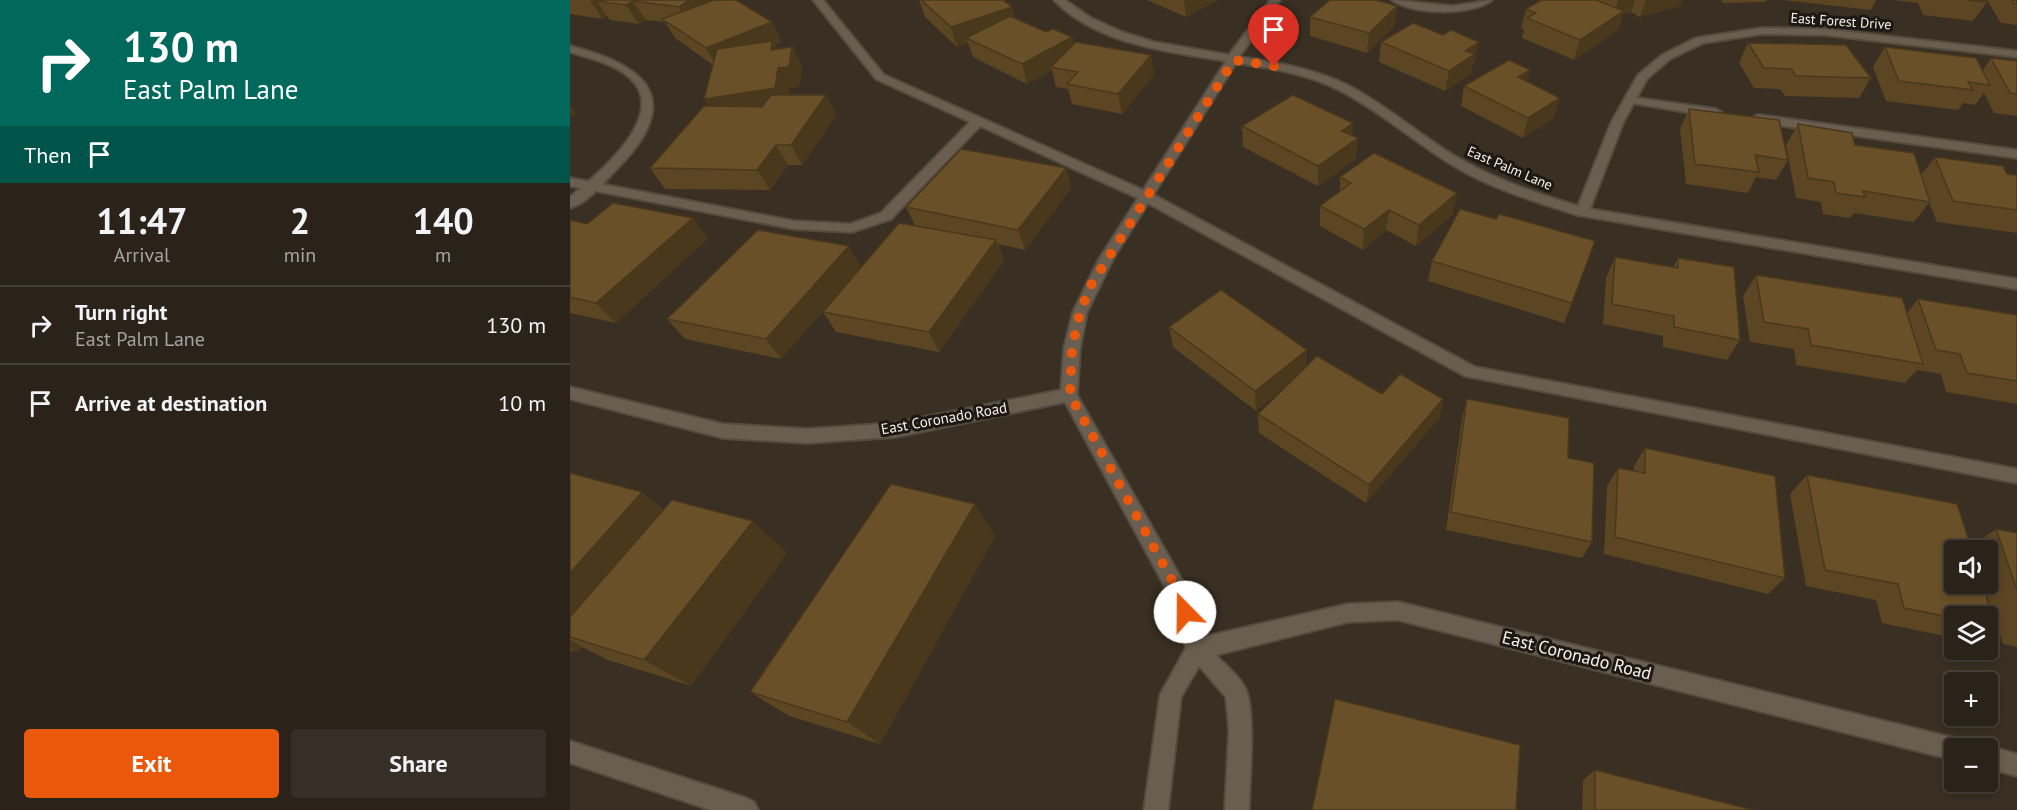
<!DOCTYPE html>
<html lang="en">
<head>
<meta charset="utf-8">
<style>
	:root { --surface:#2b231a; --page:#372f27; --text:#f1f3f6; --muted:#a6a4a2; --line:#474039; --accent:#ea580c }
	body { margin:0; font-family:"PT Sans",sans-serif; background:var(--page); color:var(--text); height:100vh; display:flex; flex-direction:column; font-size:22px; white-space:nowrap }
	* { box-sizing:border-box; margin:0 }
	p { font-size:20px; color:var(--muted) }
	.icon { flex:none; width:33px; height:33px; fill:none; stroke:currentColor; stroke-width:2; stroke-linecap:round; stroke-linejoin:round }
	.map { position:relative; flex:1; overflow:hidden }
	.sheet { display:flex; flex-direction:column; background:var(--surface); width:570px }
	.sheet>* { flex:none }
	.banner { background:#00695c; color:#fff; overflow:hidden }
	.tools { position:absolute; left:1374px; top:540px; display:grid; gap:12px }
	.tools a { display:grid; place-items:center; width:54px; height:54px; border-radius:6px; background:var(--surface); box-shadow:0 3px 9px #0003,0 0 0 2px var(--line); font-size:30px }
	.pin { position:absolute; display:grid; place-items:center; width:51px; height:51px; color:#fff; margin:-62px -26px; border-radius:50% 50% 50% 0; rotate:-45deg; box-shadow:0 0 6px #0007 }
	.pin .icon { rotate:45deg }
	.me { position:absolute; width:66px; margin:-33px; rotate:338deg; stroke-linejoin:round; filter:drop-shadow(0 0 4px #0008) }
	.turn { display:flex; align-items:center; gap:21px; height:126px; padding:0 24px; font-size:27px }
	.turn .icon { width:78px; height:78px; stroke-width:2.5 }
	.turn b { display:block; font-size:42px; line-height:51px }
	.then { display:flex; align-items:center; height:57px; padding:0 24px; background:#0003; gap:12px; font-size:22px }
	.eta { display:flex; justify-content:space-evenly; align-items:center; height:102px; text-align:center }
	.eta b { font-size:36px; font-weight:700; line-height:42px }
	.action { display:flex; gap:12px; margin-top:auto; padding:12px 24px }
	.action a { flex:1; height:69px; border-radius:6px; background:var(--accent); color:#fff; font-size:24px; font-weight:700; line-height:69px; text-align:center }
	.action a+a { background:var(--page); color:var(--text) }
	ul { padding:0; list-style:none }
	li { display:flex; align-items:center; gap:18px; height:78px; padding:0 24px; border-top:2px solid var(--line) }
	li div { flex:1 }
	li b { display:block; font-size:22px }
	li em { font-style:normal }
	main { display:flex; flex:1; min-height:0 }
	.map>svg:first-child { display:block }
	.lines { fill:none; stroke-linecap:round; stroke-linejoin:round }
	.service-casing { stroke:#544b40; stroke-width:4 }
	.minor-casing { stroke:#544b40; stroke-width:4 }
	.service { fill:#695e4f; fill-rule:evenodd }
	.minor { fill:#695e4f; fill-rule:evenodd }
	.wall { fill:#5b4522 }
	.shaded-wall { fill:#4a381c }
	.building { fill:#6a5028; stroke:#4a381c; stroke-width:1.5 }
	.route { stroke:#ea580c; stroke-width:10; stroke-dasharray:0 18 }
	.labels { text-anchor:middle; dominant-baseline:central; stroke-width:6; stroke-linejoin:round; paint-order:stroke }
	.far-street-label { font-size:14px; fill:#f7f1e8; stroke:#1d1812 }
	.street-label { font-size:15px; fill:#f7f1e8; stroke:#1d1812 }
	.near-street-label { font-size:18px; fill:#f7f1e8; stroke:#1d1812 }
</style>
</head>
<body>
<main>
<section class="sheet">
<div class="banner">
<div class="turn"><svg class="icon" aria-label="right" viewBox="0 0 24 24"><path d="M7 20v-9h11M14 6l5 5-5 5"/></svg><div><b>130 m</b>East Palm Lane</div></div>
<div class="then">Then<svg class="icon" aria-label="arrive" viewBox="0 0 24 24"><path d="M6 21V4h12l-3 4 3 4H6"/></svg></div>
</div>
<div class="eta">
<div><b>11:47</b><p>Arrival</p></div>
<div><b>2</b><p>min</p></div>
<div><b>140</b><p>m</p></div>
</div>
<ul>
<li><svg class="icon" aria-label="right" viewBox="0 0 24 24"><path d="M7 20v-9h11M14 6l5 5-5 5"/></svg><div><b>Turn right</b><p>East Palm Lane</p></div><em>130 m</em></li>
<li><svg class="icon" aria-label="arrive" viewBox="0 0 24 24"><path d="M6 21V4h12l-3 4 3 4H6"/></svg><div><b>Arrive at destination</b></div><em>10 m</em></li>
</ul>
<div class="action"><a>Exit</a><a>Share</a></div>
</section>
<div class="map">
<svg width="1447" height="810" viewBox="0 0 1447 810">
	<rect width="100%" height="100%" fill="#392f22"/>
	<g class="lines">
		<defs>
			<g id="service">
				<path d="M243,0H253L314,75L582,194L905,367L1447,469V483L895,376L572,200L410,126L321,219L282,232L224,229L0,186V178L224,221L281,224L311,213L400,122L306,79Z"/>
				<path d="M822,0L883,6L922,0C902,16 842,15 822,0Z"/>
				<path d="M1060,97L1146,109L1152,113L1146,117L1056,102L1054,100Z"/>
				<path d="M1189,115L1447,150V158L1185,122V116Z"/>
				<path d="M0,741L176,798L184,802L188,810H141L0,763Z"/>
			</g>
			<g id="minor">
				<path d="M484,0H495L521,18L552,32L584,42L659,55L700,0H710L669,57C706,62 745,69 779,86C822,108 858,143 901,165C935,183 972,195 1008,206L1041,123L1068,75L1092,55L1126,38L1192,28L1254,29L1447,51V57L1254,35L1192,34L1133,43L1100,59L1077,79L1053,123L1020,209L1447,279V289L1007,215C967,202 926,190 889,169C848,145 813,113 771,91C739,74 701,68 666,63L543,259L517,312L510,348L507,395L616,587L633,637L778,604L828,602L1384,738L1392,741L1395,748H1384V760L828,620L778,622L646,655C654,664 667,674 674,686C687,707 679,783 679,810H655L659,730L656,697L629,666L611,697L598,810H574L590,695L616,648L600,596L495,402L325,437L237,443L153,438L0,399V387L153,424L237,429L325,423L491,390L494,348L503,312L529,259L656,61C599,52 526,44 484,0Z"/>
				<path d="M0,46C84,67 114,104 43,173C32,185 16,204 0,208V197C26,176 101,115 60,78C43,63 21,59 0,52Z"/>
				<path d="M1418,746L1447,754V776L1418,768V748H1412Z"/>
			</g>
		</defs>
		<!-- service casing -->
		<use href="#service" class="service-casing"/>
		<!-- minor casing -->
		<use href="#minor" class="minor-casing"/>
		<!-- service -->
		<use href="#service" class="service"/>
		<!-- minor -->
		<use href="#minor" class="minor"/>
	</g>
	<!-- wall -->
	<g class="wall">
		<path d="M0,0H166L212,42L205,45L207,49L222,47L232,67L229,87L219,88L218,95H256L266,115L232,165H218L200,190L95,189L80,168L138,106L143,65L105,38L95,22L76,20L69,24L40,20L37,16L32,19L0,14Z"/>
		<path d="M349,0H433L445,18L504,44L584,75L552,114L502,104L498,89L486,87L482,70L457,84L403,57L398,43L387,47L355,17Z"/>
		<path d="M577,0H648L616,17Z"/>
		<path d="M971,0H1112L1110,6L1070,17L1061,12L1053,14L1048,30L1004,60L952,38L954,30L951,28L956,9Z"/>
		<path d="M1151,0H1197L1196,2L1153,3Z"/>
		<path d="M1213,0H1306L1301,10Z"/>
		<path d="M1323,0H1415L1417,2L1403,21L1353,15L1348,3Z"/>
		<path d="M1417,0H1447V25L1431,23Z"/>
		<path d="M740,17L825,25L797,53L740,36Z"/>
		<path d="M811,42L905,61L903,63L901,74L875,91L809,62Z"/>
		<path d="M1178,43L1301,78L1289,98L1215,96L1210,89L1184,88L1169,63Z"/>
		<path d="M1315,47L1413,70L1421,58L1447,61V116L1424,113L1414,93L1405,105L1393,103L1388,110L1316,101L1303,67Z"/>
		<path d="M960,70L957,82L984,118L953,138L891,106L894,86Z"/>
		<path d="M1119,109L1218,160L1206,180L1186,177L1178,193L1116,184L1110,129Z"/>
		<path d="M1228,124L1285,145L1351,175L1365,157L1437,174L1447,175V233L1367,222L1359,203L1344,222L1284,213L1280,218L1253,214L1251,202L1226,198L1216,145Z"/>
		<path d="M672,126L782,136L786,159L748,186L673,147Z"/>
		<path d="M496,168L501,188L455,250L428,244L434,260L369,352L266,332L253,312L345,226L336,207Z"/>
		<path d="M770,177L883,214L846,246L816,230L793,250L750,226V206L770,191Z"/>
		<path d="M0,220L17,224L138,238L46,323L0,313Z"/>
		<path d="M1045,257L1103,268L1108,258L1170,340L1157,360L1093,347V336L1033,324L1036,278Z"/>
		<path d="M862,261L1002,303L994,323L858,281Z"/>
		<path d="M291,267L211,359L115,339L97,319Z"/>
		<path d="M1186,275L1337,313L1348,299L1447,315V404L1376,392L1371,374L1347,370L1335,383L1226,365L1224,349L1180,342L1173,296Z"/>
		<path d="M599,327L736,367L812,394L873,399L869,418L796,503L689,433L688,414L720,382L686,411L603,347Z"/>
		<path d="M897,399L998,458L1022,542L1012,558L876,530L892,418Z"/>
		<path d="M1075,448L1215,578L1198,594L1034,554L1037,486L1048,468L1064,471V466Z"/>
		<path d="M0,473L93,509L217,553L121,686L38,660L12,647L7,652L0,650Z"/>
		<path d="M1237,475L1387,504L1402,550H1384V584H1412L1426,627L1418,631V616H1384V638L1312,623L1306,600L1236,586L1220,494Z"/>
		<path d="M1426,529L1447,533V647L1433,644L1413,584H1418V550H1403L1402,546Z"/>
		<path d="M425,536L310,744L219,716L180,692Z"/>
		<path d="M1025,770L1183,810H1012L1013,780Z"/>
	</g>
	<!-- shaded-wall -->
	<g class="shaded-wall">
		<path d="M20,0H62L27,1L37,16L32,19Z"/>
		<path d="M119,0H158L120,26L109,7Z"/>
		<path d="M614,0H648L616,17Z"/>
		<path d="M1048,0H1065L1061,12L1053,14L1048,30L1004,60L1010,40L1043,17Z"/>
		<path d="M1076,0H1112L1110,6L1070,17Z"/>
		<path d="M63,1L76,20L69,24L56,5Z"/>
		<path d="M827,6L825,25L797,53L799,33Z"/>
		<path d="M442,7L447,27L396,38L398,43L387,47L381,27Z"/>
		<path d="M202,22L212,42L205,45L213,61L222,47L232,67L229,87L219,88L216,108L147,119L134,99L148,68L136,48Z"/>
		<path d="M502,37L507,57L481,67L482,70L457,84L452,64Z"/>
		<path d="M909,42L905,61L903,63L901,74L875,91L879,71L895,51Z"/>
		<path d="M581,55L584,75L552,114L548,94Z"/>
		<path d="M960,70L955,90L948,77Z"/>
		<path d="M256,95L266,115L232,165L221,145Z"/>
		<path d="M990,98L984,118L953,138L958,118Z"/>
		<path d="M0,105L7,114L0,117Z"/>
		<path d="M783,123L782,143L788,138L786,159L748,186V166L772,131Z"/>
		<path d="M206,145L218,165L200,190L187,170Z"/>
		<path d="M496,168L501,188L455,250L448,230Z"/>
		<path d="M887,193L883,214L846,246L849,225Z"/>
		<path d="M819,210L816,230L793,250L794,229Z"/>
		<path d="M123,218L138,238L46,323L26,303Z"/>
		<path d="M426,240L434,260L369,352L359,332Z"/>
		<path d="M279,246L291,267L211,359L196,339Z"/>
		<path d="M737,350L736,369L686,411L685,391Z"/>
		<path d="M873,399L869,418L796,503L799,485Z"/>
		<path d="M72,492L113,525L0,637V573Z"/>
		<path d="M405,504L425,536L310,744L277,722Z"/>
		<path d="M183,521L217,553L121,686L74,660Z"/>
		<path d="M0,640L12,647L7,652L0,648Z"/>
	</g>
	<!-- building -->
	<g class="building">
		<path d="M28,0H119L109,7L63,1L56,5L27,1Z"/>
		<path d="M144,0H166L202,22L136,48L92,19Z"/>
		<path d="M351,0H433L442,7L381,27Z"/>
		<path d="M760,0H806L827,6L799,33L740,17Z"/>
		<path d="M971,0H1026L1054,11L1010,40L957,18L966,13L956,9Z"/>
		<path d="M1398,0H1415L1417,2Z"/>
		<path d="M1442,0H1447V4H1444Z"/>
		<path d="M440,16L476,32L483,29L502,37L452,64L396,38Z"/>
		<path d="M843,23L873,35L881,30L909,42L895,51L905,54L879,71L811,42Z"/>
		<path d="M202,41L201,50L222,47L219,67L208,68L205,88L134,99L147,49Z"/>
		<path d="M506,42L581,55L548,94L497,84L508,72L481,67Z"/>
		<path d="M1178,43L1276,45L1301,78L1226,76L1221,69L1194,68Z"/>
		<path d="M1315,47L1406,58L1420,85L1398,82L1403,90L1329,81Z"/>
		<path d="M1421,58L1447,61V94L1440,93Z"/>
		<path d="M939,60L960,70L948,77L990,98L958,118L894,86Z"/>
		<path d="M201,95H256L221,145H206L187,170L80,168L134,106L192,107Z"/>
		<path d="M723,95L783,123L772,131L788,138L748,166L672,126Z"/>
		<path d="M1119,109L1209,120L1218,160L1185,155L1189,172L1125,164Z"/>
		<path d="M1228,124L1282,133L1285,145L1344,153L1360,202L1293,191L1295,197L1266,193L1264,182L1238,178Z"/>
		<path d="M391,149L496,168L448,230L336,207Z"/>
		<path d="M804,153L887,193L849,225L819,210L794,229L750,206L781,183L770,177Z"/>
		<path d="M1365,157L1433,166L1437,174L1447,175V210L1383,201Z"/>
		<path d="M43,203L123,218L26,303L0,297V220L17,224Z"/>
		<path d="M890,209L926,219L929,214L1025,241L1002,303L862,261Z"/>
		<path d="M329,223L426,240L359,332L253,312Z"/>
		<path d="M188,230L279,246L196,339L97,319Z"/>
		<path d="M1045,257L1108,268V258L1164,267L1170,340L1104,327V316L1042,304Z"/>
		<path d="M1186,275L1332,298L1353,364L1241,345L1238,329L1194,322Z"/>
		<path d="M651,290L737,350L685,391L599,327Z"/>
		<path d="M1348,299L1447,315V381L1397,373L1390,354L1366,350Z"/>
		<path d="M747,356L812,394L830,374L873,399L799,485L688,414Z"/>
		<path d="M897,399L999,418L998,458L1024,463L1022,542L881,512Z"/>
		<path d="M1075,448L1205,476L1215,578L1045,537L1048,468L1075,473Z"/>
		<path d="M0,473L72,492L0,573Z"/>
		<path d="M1237,475L1387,504L1402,550H1384V584H1412L1426,627L1418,625V616H1384V618L1334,608L1328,584L1255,570Z"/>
		<path d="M321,484L405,504L277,722L180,692Z"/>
		<path d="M102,500L183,521L74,660L0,637V617Z"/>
		<path d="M1426,529L1447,533V590Z"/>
		<path d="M765,699L950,745L946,810H742Z"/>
		<path d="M1025,770L1183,810H1025Z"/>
	</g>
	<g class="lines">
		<!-- route -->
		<path class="route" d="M615,612L609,593L500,395L502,348L510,312L521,285L664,60L704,66"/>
	</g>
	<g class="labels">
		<!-- far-street labels -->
		<g class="far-street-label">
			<text transform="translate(1271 21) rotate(4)">East Forest Drive</text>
			<text transform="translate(940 168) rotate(23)">East Palm Lane</text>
		</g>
		<!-- street labels -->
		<g class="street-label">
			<text transform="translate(374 418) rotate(-10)">East Coronado Road</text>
		</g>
		<!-- near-street labels -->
		<g class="near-street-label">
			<text transform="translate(1007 655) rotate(14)">East Coronado Road</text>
		</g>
	</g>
</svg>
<div class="tools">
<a><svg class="icon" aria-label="sound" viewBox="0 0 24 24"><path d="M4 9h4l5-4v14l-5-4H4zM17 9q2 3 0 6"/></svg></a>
<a><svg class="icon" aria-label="layers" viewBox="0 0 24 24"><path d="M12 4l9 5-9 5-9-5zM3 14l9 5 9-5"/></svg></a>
<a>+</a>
<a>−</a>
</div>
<div class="pin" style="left:704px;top:66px;background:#d93025"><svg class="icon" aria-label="arrive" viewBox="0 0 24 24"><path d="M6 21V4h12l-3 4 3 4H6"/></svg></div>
<svg class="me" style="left:615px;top:612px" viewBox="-20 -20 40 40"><circle r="19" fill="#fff"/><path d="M0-13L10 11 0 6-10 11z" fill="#ea580c"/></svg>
</div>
</main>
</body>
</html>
